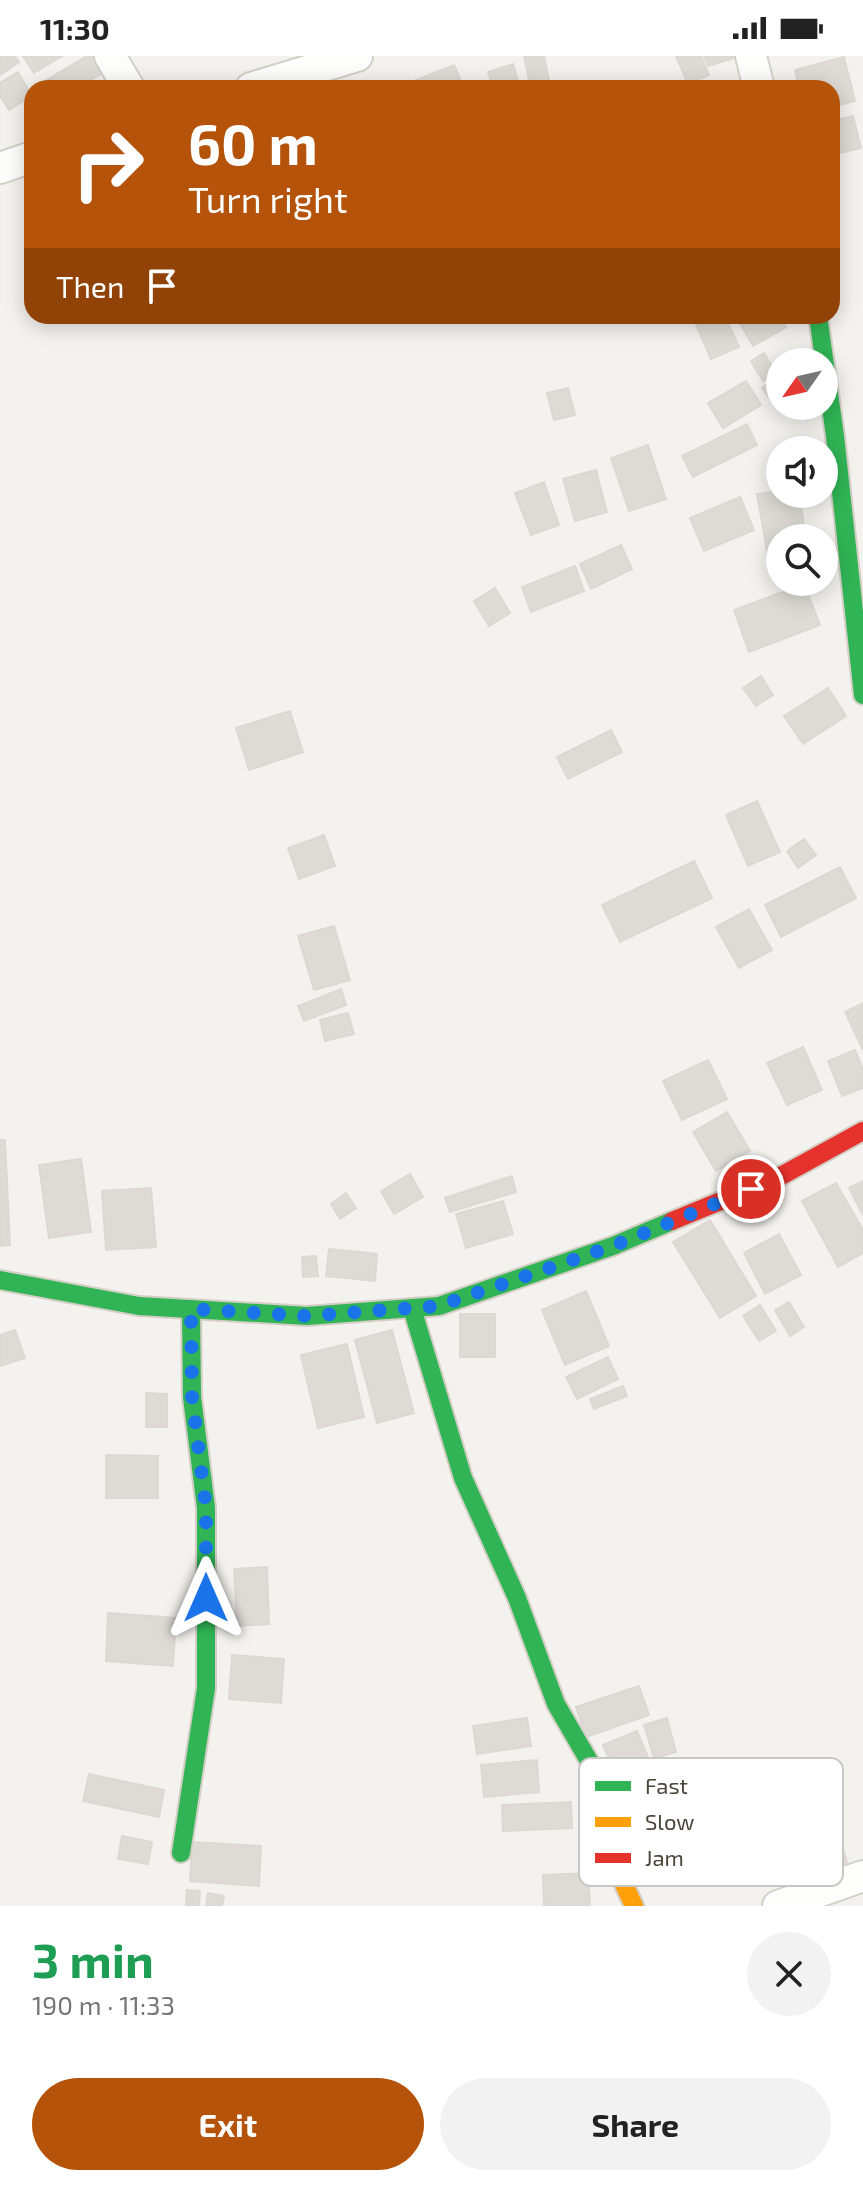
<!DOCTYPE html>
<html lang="en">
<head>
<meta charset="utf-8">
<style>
	:root { --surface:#fff; --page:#f2f2f2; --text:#222; --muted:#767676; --accent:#b45309 }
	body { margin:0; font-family:"Exo 2",sans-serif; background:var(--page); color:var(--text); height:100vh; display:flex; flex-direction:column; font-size:30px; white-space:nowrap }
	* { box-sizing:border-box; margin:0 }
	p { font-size:26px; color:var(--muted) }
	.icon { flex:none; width:44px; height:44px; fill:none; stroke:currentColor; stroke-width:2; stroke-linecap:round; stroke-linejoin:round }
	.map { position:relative; height:1850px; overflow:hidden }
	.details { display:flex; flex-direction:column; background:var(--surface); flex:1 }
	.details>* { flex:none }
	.banner { position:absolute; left:24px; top:24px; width:816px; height:244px; border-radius:24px; box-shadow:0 4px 20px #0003; background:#b45309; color:#fff; overflow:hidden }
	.needle { width:52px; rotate:236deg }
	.tools { position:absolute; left:766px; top:292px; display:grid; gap:16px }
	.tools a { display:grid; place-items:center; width:72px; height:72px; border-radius:50%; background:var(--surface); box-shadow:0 4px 20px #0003; font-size:40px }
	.pin { position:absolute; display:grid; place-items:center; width:68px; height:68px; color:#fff; margin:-34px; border:4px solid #fff; border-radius:50%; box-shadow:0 2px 8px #0007 }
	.me { position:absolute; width:88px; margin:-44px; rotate:0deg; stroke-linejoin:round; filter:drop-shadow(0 0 6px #0008) }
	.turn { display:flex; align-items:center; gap:28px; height:168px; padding:0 32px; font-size:36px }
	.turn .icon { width:104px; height:104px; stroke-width:2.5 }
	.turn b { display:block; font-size:56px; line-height:68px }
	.then { display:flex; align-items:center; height:76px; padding:0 32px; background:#0003; gap:16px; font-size:30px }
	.round { display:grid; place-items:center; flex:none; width:84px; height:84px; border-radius:42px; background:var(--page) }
	.overview { display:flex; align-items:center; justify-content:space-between; height:136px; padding:0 32px }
	h1 { font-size:48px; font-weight:700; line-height:60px; color:#1e9e55 }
	.button { display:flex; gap:16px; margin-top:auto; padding:16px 32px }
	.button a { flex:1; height:92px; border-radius:48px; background:var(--accent); color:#fff; font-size:32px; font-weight:700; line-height:92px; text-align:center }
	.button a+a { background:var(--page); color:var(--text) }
	.status { display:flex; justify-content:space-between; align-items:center; height:56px; padding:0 40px; background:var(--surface); direction:ltr }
	.status svg { height:22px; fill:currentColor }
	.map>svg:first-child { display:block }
	.building { fill:#dedbd6; stroke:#dcd9d4; stroke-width:2 }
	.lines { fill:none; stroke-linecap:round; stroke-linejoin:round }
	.street-casing { stroke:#d2d0cb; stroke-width:34 }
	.fast-casing { stroke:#d3cfc5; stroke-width:22 }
	.slow-casing { stroke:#d3cfc5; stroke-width:22 }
	.jam-casing { stroke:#d3cfc5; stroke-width:22 }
	.street { stroke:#fdfdfc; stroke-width:30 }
	.fast { stroke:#30b455; stroke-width:18 }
	.slow { stroke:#ff9f0a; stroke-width:18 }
	.jam { stroke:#e5322d; stroke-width:18 }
	.route { stroke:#1a73e8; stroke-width:14; stroke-dasharray:0 25.2 }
	.key { fill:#fff; stroke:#c9c7c4; stroke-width:2 }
	.key-label { font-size:22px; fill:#4b4439 }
</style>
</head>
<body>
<div class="status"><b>11:30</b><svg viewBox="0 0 49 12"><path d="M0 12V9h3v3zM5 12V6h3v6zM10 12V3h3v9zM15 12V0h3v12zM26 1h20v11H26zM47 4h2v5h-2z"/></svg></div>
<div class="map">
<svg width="863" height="1850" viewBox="0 0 863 1850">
	<rect width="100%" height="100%" fill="#f4f2ee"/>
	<!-- building -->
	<g class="building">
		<path d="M0,0H15L19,6L0,19Z"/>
		<path d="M23,0H62L34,17Z"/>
		<path d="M87,0H93L103,17L77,32H43L40,28Z"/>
		<path d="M524,0H544L549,25L530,29Z"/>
		<path d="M676,0H701L709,19L688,28Z"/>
		<path d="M704,0H741L708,10Z"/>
		<path d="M844,1L855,45L832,51V32H799L795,14Z"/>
		<path d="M513,8L520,32H493L488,16Z"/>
		<path d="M454,9L464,32H397Z"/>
		<path d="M18,16L32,40L9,54L0,40V27Z"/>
		<path d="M853,60L861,92L832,99V65Z"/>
		<path d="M716,260H725L739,291L711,303L696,269Z"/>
		<path d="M736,260H780L786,271L753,290Z"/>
		<path d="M764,297L776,317L763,325L751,305Z"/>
		<path d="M780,319V350L777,352L762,332Z"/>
		<path d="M746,325L761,349L723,372L708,347Z"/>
		<path d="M568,332L575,359L554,364L547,337Z"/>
		<path d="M747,368L757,389L693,421L682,400Z"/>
		<path d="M648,389L666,443L629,455L611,402Z"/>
		<path d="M596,414L607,456L575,465L563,423Z"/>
		<path d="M544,426L559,469L531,479L515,437Z"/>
		<path d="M780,435V438H799L806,482H780V518L771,519L757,438Z"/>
		<path d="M740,441L754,474L704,495L690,462Z"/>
		<path d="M621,489L632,513L591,533L580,508Z"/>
		<path d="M575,510L584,535L531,556L522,531Z"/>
		<path d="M804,528L820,569L749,596L734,554Z"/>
		<path d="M495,532L510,557L489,570L474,545Z"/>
		<path d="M761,620L773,639L756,650L743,632Z"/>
		<path d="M828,632L846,660L803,688L784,660Z"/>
		<path d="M290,655L303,696L249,714L236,672Z"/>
		<path d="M611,674L622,696L568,723L557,701Z"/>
		<path d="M757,745L780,796L748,810L726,759Z"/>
		<path d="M324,779L335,810L299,823L288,792Z"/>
		<path d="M804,783L816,799L798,812L787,795Z"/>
		<path d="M694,805L712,842L620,886L602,849Z"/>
		<path d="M840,811L856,842L781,881L765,849Z"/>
		<path d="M749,853L772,894L739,912L716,871Z"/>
		<path d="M334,870L350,924L314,934L298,880Z"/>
		<path d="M341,933L346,949L304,965L298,950Z"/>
		<path d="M863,947V994L845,956Z"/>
		<path d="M348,957L354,978L325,985L320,964Z"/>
		<path d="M803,991L822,1034L787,1049L767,1007Z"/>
		<path d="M855,994L863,1013V1032L842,1040L828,1005Z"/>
		<path d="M708,1004L727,1043L682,1064L663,1025Z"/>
		<path d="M727,1056L750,1095L716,1115L693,1076Z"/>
		<path d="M0,1084H5L10,1189L0,1190Z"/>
		<path d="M81,1103L91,1176L49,1182L39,1109Z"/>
		<path d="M410,1118L423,1141L394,1158L381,1135Z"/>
		<path d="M512,1120L516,1136L450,1156L445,1142Z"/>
		<path d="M863,1125V1159L849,1132Z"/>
		<path d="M836,1127L863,1174V1197L838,1211L802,1145Z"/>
		<path d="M151,1132L156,1191L106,1194L102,1135Z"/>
		<path d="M346,1137L356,1152L340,1163L331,1148Z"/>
		<path d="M503,1145L513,1178L466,1192L456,1158Z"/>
		<path d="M710,1164L756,1240L720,1262L673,1186Z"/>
		<path d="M779,1178L801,1219L765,1238L744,1197Z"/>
		<path d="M329,1193L377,1198L375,1225L326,1220Z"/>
		<path d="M316,1200L318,1220L303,1221L302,1201Z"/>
		<path d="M586,1235L609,1290L565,1309L542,1254Z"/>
		<path d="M789,1246L804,1271L790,1280L775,1254Z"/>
		<path d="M760,1249L776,1275L759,1285L743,1260Z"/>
		<rect x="460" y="1258" width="35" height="43"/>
		<path d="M15,1274L25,1302L0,1310V1279Z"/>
		<path d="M392,1274L414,1357L377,1367L355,1284Z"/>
		<path d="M347,1288L364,1361L318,1372L301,1299Z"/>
		<path d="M608,1301L618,1323L577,1343L566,1321Z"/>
		<path d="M623,1330L627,1340L594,1353L590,1343Z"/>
		<path d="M146,1337L167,1338V1371H146Z"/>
		<path d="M106,1399L158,1400V1442H106Z"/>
		<path d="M267,1511L269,1568L237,1570L234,1513Z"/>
		<path d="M108,1557L176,1562L173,1610L106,1605Z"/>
		<path d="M232,1599L284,1603L281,1647L229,1643Z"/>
		<path d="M639,1630L649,1659L586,1681L576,1651Z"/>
		<path d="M527,1662L531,1690L477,1698L473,1670Z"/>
		<path d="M667,1662L676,1696L654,1702L644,1669Z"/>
		<path d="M637,1675L652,1711L618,1725L603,1689Z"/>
		<path d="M537,1704L539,1736L484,1741L481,1709Z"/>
		<path d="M89,1718L164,1734L159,1761L83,1745Z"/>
		<path d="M571,1746L572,1772L503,1775L502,1749Z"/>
		<path d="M122,1780L152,1786L148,1808L118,1803Z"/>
		<path d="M192,1786L261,1790L259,1830L190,1825Z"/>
		<path d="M841,1787L847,1806L814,1817L808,1798Z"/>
		<path d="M588,1817L590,1850H544L543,1819Z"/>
		<path d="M187,1834L200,1835L199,1850H186Z"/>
		<path d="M208,1837L224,1840L222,1850H206Z"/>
	</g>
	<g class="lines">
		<defs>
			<g id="street">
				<path d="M110,0L129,32"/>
				<path d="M751,0L759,32"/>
				<path d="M251,32L357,0"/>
				<path d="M0,112L32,101"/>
				<path d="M778,1850L863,1820"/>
			</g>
			<g id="fast">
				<path d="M818,260L835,380L863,639"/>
				<path d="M0,1224L139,1250L307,1260L439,1250L613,1190L672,1165"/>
				<path d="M412,1252L463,1422L517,1542L556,1648L589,1705L606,1753"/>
				<path d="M181,1797L206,1632V1452L192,1341L191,1253"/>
			</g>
			<path id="slow" d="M606,1753L611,1765L615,1809L634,1850"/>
			<path id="jam" d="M672,1165L779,1121L863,1075"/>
		</defs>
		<!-- street casing -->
		<use href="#street" class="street-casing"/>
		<!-- fast casing -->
		<use href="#fast" class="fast-casing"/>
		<!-- slow casing -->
		<use href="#slow" class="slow-casing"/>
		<!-- jam casing -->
		<use href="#jam" class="jam-casing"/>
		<!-- street -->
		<use href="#street" class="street"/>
		<!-- fast -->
		<use href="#fast" class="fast"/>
		<!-- slow -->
		<use href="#slow" class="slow"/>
		<!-- jam -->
		<use href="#jam" class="jam"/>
	</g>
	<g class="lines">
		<!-- route -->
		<path class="route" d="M206,1542V1452L192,1341L191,1253L307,1260L439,1250L613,1190L751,1133"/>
	</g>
	<!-- legend -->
	<rect x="579" y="1702" width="264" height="128" rx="12" class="key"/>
	<rect x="595" y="1725" width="36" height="10" fill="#30b455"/>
	<rect x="595" y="1761" width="36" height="10" fill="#ff9f0a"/>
	<rect x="595" y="1797" width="36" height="10" fill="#e5322d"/>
	<g class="key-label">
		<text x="645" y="1738">Fast</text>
		<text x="645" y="1774">Slow</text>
		<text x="645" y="1810">Jam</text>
	</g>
</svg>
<div class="tools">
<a><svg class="needle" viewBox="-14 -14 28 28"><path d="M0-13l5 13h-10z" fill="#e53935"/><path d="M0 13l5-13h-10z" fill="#767676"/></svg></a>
<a><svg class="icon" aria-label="sound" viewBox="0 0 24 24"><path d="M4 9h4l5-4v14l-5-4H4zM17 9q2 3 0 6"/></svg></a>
<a><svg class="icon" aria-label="search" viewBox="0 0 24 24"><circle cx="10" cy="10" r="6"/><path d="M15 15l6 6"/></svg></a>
</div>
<div class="pin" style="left:751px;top:1133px;background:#d93025"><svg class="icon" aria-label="arrive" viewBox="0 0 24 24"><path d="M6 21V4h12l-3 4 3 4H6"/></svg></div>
<svg class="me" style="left:206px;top:1542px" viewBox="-20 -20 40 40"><path d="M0-17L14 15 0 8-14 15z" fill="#1a73e8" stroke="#fff" stroke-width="4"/></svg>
<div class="banner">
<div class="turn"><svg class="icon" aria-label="right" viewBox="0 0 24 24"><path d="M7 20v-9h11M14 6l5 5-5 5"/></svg><div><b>60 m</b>Turn right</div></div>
<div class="then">Then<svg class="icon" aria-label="arrive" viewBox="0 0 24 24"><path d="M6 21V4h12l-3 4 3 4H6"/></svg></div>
</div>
</div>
<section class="details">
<div class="overview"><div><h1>3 min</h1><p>190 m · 11:33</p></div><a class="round"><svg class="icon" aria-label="close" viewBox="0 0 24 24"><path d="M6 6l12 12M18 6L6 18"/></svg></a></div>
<div class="button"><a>Exit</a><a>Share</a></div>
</section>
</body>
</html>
